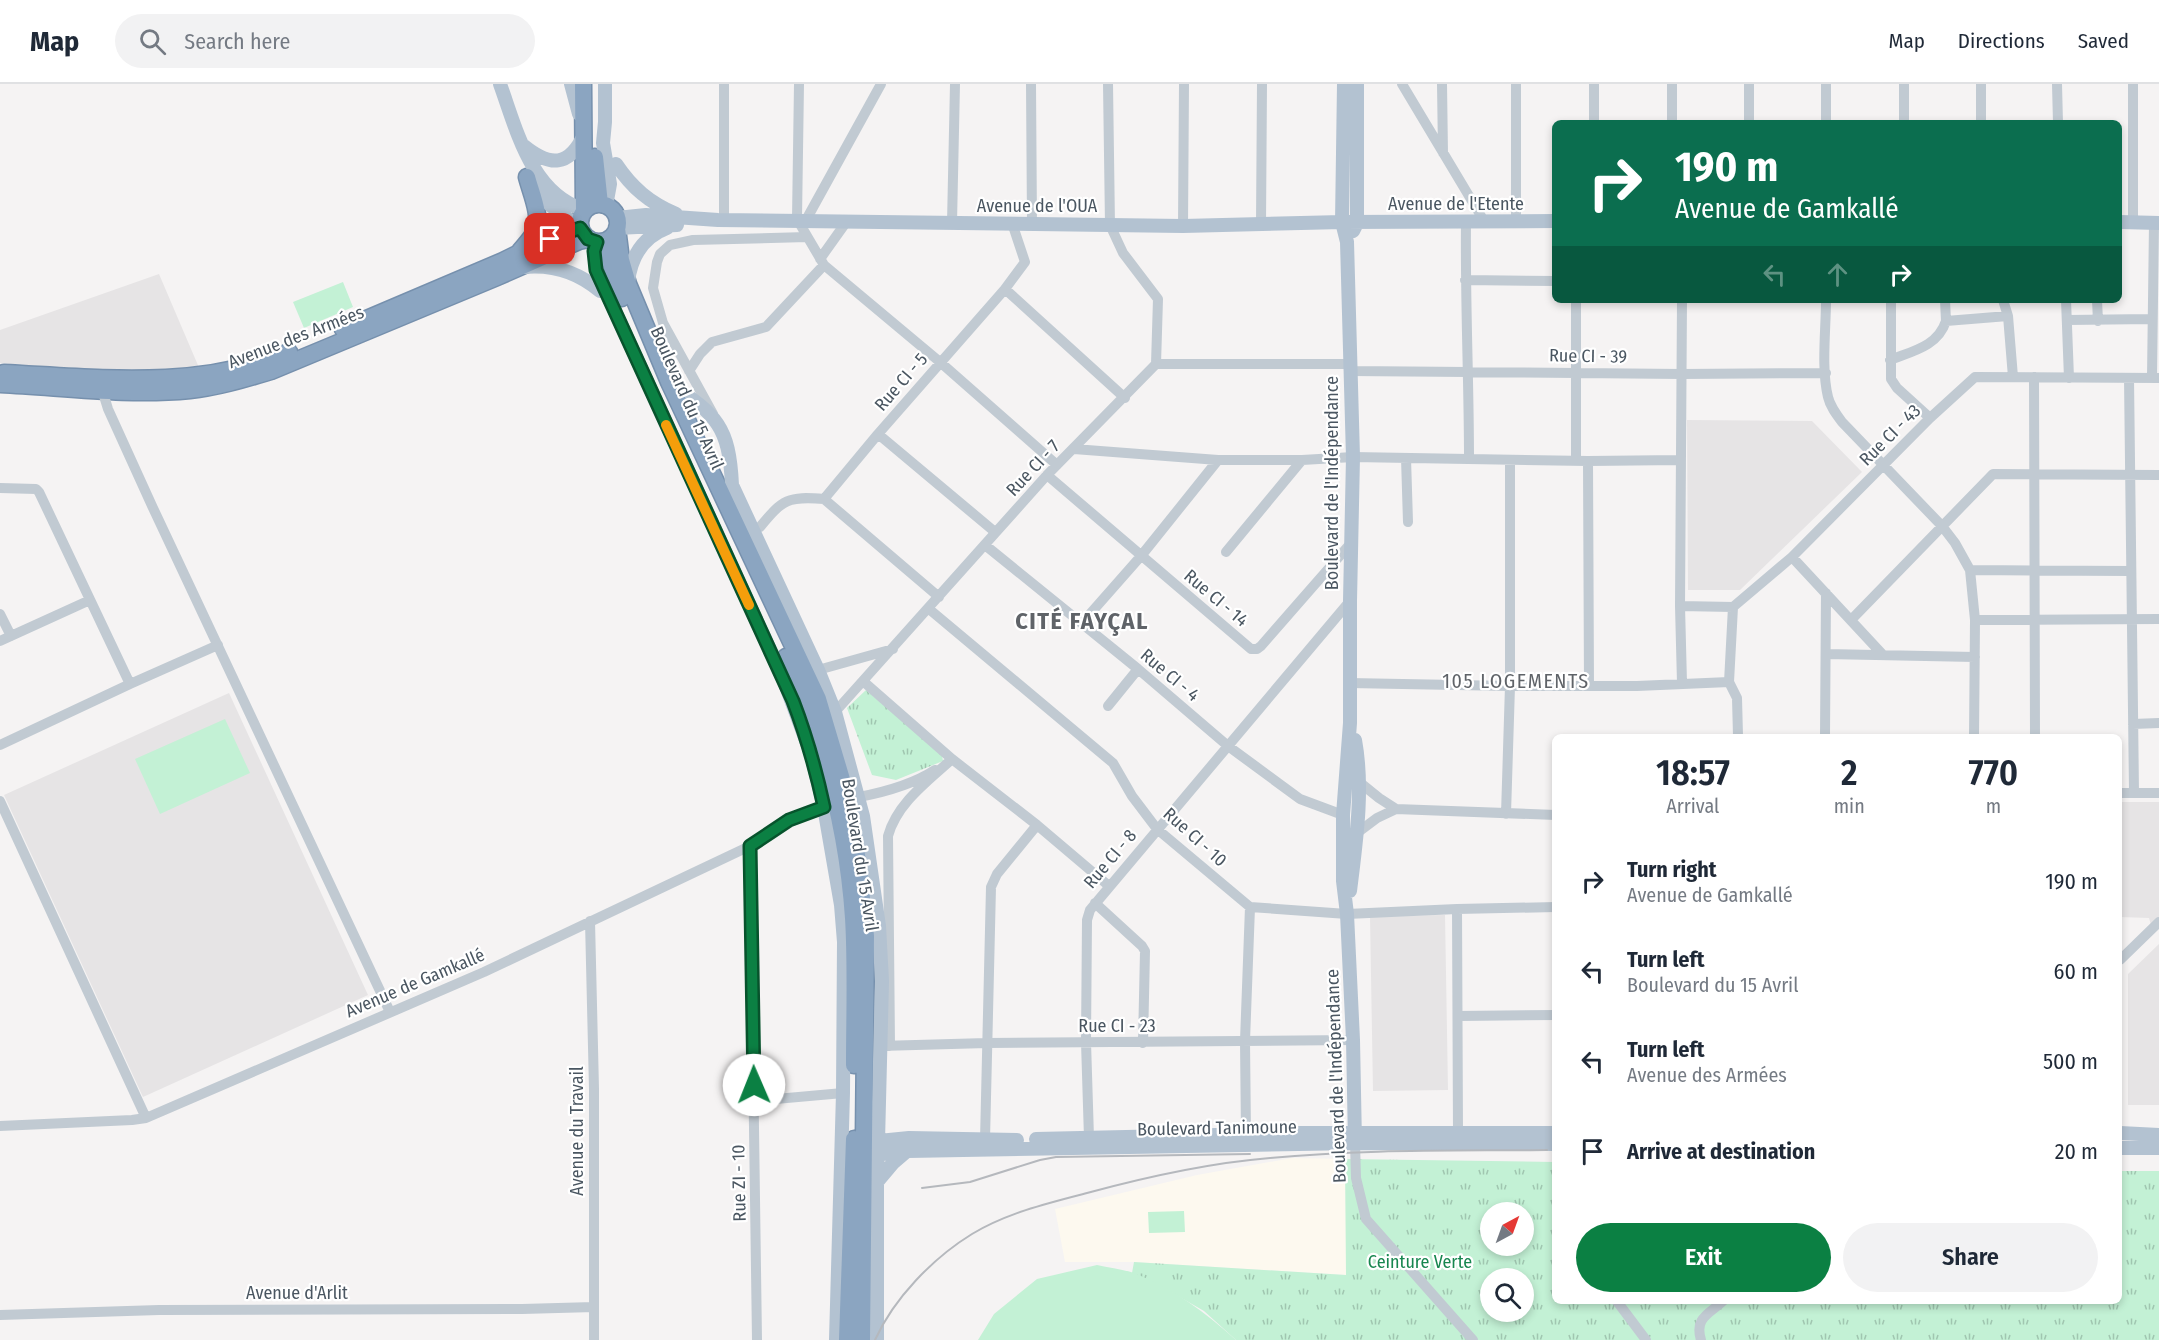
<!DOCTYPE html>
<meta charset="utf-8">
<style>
body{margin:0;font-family:"Fira Sans Condensed",sans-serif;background:#f2f2f3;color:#1f2937;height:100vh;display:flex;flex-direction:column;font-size:22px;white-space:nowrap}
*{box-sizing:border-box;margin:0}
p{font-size:20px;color:#747a83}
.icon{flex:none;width:33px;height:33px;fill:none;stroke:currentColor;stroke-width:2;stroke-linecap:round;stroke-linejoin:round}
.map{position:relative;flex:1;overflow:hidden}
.panel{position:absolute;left:1552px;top:650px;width:570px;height:570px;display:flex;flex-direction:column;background:#fff;border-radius:9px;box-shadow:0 3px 9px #0003}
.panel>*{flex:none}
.banner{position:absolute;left:1552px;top:36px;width:570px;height:183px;border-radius:9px;box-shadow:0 3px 9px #0003;background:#0b6e4f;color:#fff;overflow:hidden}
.needle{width:39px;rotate:41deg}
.controls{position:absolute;left:1480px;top:1118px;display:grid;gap:12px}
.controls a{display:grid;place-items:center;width:54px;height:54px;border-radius:50%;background:#fff;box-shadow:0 3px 9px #0003;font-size:30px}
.pin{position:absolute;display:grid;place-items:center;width:51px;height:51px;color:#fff;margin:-26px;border-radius:12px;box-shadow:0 3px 9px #0006}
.me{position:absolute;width:66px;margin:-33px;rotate:359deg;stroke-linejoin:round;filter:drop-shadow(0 0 4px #0008)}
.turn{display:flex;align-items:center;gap:21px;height:126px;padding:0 24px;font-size:27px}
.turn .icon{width:78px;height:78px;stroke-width:2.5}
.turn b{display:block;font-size:42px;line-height:51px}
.lanes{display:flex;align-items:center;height:57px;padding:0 24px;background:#0003;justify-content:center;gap:30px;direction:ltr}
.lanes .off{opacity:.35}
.eta{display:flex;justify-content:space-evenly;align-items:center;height:102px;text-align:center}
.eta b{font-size:36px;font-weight:600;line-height:42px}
.primary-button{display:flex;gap:12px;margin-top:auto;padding:12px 24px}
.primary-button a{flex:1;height:69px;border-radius:36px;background:#0b8043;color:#fff;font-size:24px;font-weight:600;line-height:69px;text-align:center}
.primary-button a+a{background:#f2f2f3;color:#1f2937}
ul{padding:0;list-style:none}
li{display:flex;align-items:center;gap:18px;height:90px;padding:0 24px}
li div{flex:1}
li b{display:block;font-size:22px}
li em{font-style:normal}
header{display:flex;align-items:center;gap:36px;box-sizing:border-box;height:84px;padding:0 30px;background:#fff;border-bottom:2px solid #e0e1e3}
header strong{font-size:28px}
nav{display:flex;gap:33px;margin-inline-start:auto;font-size:21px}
.search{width:420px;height:54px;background:#f2f2f3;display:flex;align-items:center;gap:15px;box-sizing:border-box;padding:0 21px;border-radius:33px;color:#747a83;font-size:22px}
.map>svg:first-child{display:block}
.commercial{fill:#fdf9ef}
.education{fill:#e6e4e5}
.grass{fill:url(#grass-tufts);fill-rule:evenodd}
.pitch{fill:#c3f1d5}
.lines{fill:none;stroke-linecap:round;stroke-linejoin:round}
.highway-casing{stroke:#7690ad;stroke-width:19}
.minor{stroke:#c1cad2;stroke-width:10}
.major{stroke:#b3c2d1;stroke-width:14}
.highway{stroke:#8ba5c1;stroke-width:16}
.rail{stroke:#b5b8bd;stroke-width:2}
.route-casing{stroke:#07532c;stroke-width:15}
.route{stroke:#0b8043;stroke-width:10}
.slow{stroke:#f59e0b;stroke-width:10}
.labels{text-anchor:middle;stroke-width:4.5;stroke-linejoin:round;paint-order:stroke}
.street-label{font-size:18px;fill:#4a5661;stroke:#fff}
.park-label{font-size:18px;fill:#17864f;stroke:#fff}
.neighbourhood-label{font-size:20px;letter-spacing:1.5px;fill:#5f6368;stroke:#fff}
.district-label{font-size:24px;font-weight:bold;letter-spacing:1.5px;fill:#5f6368;stroke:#fff}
</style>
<header>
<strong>Map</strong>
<div class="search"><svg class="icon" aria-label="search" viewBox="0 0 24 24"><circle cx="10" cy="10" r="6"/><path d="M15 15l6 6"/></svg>Search here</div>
<nav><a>Map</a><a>Directions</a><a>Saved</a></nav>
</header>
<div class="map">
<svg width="2159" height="1256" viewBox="0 0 2159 1256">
<defs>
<pattern id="grass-tufts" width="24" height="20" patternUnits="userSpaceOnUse" patternTransform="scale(1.5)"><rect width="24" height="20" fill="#c3f1d5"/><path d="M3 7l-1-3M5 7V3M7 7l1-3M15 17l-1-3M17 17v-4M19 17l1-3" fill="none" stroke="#a0c6b0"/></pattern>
</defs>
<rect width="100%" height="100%" fill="#f5f3f3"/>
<path class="commercial" d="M 1292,1074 L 1345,1075 L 1347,1191 L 1134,1178 L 1065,1178 L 1055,1125 L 1197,1091 Z"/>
<path class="education" d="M 159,190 L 200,286 L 120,288 L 0,279 L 0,246 Z
M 1687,336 L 1812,337 L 1862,388 L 1740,506 L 1688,506 Z
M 229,609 L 368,911 L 143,1013 L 4,711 Z
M 2120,718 L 2159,718 L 2159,833 L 2151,841 L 2149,834 L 2120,833 Z
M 1445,831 L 1448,1006 L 1373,1007 L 1370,832 Z
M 2159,860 L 2159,1021 L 2128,1021 L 2128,890 Z"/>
<path class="grass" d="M 866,606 L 942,671 L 943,677 L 896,696 L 872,691 L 847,624 Z
M 1345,1075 L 1555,1078 L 1556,1216 L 2120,1216 L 2120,1087 L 2159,1087 L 2159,1256 L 1236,1256 L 1204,1227 L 1164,1204 L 1132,1189 L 1134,1178 L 1346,1191 ZM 1491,1128 L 1524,1128 L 1524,1161 L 1491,1161 ZM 1491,1194 L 1524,1194 L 1524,1227 L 1491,1227 Z"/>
<path class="pitch" d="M 343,198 L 353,223 L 304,244 L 293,218 Z
M 225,635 L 250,689 L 160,730 L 135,675 Z
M 1184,1127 L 1185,1148 L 1149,1149 L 1148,1128 Z
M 1097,1181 C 1109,1184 1122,1185 1134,1189 C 1174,1205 1205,1228 1236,1256 L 978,1256 L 994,1230 L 1037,1195 Z"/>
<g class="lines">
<defs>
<path id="highway" d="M 583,0 L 584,126
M 595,73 L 600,120
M580 139a19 19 0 1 1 38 0a19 19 0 1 1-38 0Z
M 617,144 L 621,176 L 628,200 L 669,298 L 818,615 L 846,709 L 858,777 L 866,852 L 862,1256
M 604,158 L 622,214
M 520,167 C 525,161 532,154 535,147 C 542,132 531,109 527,93
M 343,245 L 503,177 L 543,157 L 580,144
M 4,289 C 100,294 198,306 289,268
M 0,300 C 63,303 127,312 190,306 C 218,303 244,295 271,287 L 497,193 L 579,157 L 589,155
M 786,573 C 823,655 847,744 853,834 C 856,883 854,932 854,981
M 847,1256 L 854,1055"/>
</defs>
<use href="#highway" class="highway-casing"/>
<path class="minor" d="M 724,0 L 724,136
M 1031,0 L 1032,140
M 1402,0 L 1484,137
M 1442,0 L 1443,69
M 1516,0 L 1516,137
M 1594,0 L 1594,39
M 1904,0 L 1904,39
M 1981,0 L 1981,39
M 2057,0 L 2058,39
M 1672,39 L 1672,0
M 1749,39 L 1749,0
M 1826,39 L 1826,0
M 806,136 L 881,0
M 1466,137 C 1465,216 1469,296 1469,375
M 2133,138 L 2133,0
M 952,139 L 955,0
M 1261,140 L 1262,0
M 1183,142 L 1184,0
M 820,175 L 847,137
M 824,181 L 940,278 L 1057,381
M 1465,196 L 1556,197
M 1005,205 L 1125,314
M 1682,216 L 1680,522 L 1682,599
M 1826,216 C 1826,246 1821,284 1828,313 C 1830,322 1836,330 1842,338 L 1942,442 L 1955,459 L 1970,486 L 1975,536 L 1974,652
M 1891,216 L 1891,295 L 1897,304 L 1930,334
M 1945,216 L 1946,237
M 2003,216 L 2008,232
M 2066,216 L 2069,294
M 2097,216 L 2098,237
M 2067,236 L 2152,235
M 1890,276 C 1913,267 1938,262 1946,237 L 2008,232 L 2013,293
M 1156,280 L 1350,280
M 689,287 L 700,270 L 712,258 L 766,243 L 824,181 L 797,135 L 799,0
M 1350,287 L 1682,290 L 1826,289
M 2034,293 L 2035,652
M 2129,294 L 2134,709
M 2152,294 L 2154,139
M 101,302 L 108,325 L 153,424 L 390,928
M 713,330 L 663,239 L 653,204 L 657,178 L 660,170 L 670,161 L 693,156 L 807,153
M 878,350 L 995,448
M 1074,365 L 1218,376 L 1302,376 L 1353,373 L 1588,377 L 1680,376
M 1406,374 L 1408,438
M 1576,377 L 1576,216
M 1588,377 L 1589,602
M 1047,391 L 1251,565 L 1257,565 L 1261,562 L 1351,459
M 0,404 L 36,405 L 39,408 L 130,600 L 218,561
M 824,415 L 939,513
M 760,443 C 783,415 788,412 824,415 L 878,350 L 1005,205 L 1025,178 L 1012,139
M 985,461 L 1138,585 L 1228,662 L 1300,715 L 1343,731
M 1226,468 L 1302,376
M 1792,473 L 1883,571
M 1970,486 L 2131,487
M 1680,522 L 1733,523 L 1792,473 L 1930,334 L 1975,293 L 2159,294
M 1733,523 L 1729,598 L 1737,614 L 1738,652
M 929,525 L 1113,679 L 1132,712 L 1157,745 L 1250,823 L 1245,957 L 1246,1051
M 0,530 L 11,552
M 1851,536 L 1993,390 L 2159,391
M 1975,536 L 2159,535
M 1082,539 L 1141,472 L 1218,376
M 0,557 L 90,516
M 1826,570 L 1975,573
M 818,586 L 893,565
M 864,598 L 952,675 L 1037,741 L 1109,802
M 1349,599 L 1510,602 L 1637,602 L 1729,598
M 1108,622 L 1138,585
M 835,628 L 1047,391 L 1156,280 L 1158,215 L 1123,169 L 1110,141 L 1108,0
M 2133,640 L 2159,639
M 1825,652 L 1826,509
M 0,661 L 130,600
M 1358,697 L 1379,714 L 1396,725 L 1556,731
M 2120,709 L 2159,709
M 859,713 C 885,708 912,701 935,686
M 0,717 L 146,1034
M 1506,730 L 1510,602 L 1510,376
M 1357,749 L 1377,734 L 1396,725
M 750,762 L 757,1256
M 1095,819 L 1142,862 L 1145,867 L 1143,959
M 1250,823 L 1347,830 L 1457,825 L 1556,823
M 1457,825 L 1458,1048
M 590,837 L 594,1005 L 594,1256
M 2120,876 L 2159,838
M 1459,932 L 1556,931
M 880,962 L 987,959 L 1353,956
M 890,962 L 888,752 C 897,719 928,697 952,675
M 754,1017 L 843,1009
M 0,1042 L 132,1036 L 146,1034 L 484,888 L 750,762 L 789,736 L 824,723
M 1089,1054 L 1086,958 L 1087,836 L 1090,826 L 1350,517
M 985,1056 L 991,803 L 997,790 L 1037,741
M 1355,1059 L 1356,1094 L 1366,1135 L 1473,1256
M 1616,1216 L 1646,1256
M 0,1231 L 159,1226 L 522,1225 L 594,1223
M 1701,1256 C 1694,1233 1710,1230 1724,1216"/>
<path class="major" d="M 500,0 C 517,47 531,109 584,126
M 571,0 L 579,30
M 605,0 L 605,38 L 603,59 L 610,100 L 606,122
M 1344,0 L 1342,138 L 1347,158 L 1353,373 L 1350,517 L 1350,639 L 1343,731 L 1343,797 L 1347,830 L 1353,956 L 1355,1059
M 524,62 C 550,83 569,83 584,51
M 616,80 C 632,104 650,119 676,130
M 531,100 L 550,121 L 580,144
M 617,134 L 646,131 L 718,136 L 1183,142 L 1342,138 L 1556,137
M 2120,138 L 2159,139
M 617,144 L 677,141
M 1353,147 L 1357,139 L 1357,0
M 597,158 L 594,167 L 596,186 L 783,594 L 811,670 L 824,723 L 841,821 L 844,858 L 843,1009 L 836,1256
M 523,183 C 552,180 578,188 600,207
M 628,198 C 631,173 643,153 667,144
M 669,298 C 716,332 729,340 732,401 L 818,586 L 835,628 L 863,732 L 879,842 L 882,897 L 877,1098 L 877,1256
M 1350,807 C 1356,758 1364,705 1355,656
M 2120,1049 L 2159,1051
M 1036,1055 L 1301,1049 L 1556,1049
M 879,1057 L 909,1054 L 1017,1056
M 2120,1064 L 2159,1064
M 879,1070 L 908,1067 L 1355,1059 L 1556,1060
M 877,1098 L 893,1079 L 907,1067"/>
<use href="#highway" class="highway"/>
<path class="rail" d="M 922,1104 L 970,1098 L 1040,1076 L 1056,1073 L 1250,1070
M 875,1256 C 894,1214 933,1174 972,1150 C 1007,1129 1048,1119 1087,1109 C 1146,1093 1209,1079 1270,1074 C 1362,1065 1454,1067 1547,1066"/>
</g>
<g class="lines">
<defs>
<path id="route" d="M 550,155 L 580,144 L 588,155 L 597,158 L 594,167 L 596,186 L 793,617 C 806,651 816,686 824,723 L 789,736 L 750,762 L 754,1001"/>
</defs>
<use href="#route" class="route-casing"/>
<use href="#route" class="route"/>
<path class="slow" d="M 666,341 L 749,521"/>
</g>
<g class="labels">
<g class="street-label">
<text x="1456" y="126">Avenue de l'Etente</text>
<text x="1037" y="128">Avenue de l'OUA</text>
<text transform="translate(296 253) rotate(-21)" y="6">Avenue des Armées</text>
<text transform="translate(1588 272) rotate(1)" y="6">Rue CI - 39</text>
<text transform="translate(901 298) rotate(-49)" y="6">Rue CI - 5</text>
<text transform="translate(687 314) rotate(66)" y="6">Boulevard du 15 Avril</text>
<text transform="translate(1890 351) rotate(-45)" y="6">Rue CI - 43</text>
<text transform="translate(1033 384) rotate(-47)" y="6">Rue CI - 7</text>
<text transform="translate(1332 399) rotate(-90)" y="6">Boulevard de l'Indépendance</text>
<text transform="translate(1216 514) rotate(40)" y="6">Rue CI - 14</text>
<text transform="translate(1170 591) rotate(40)" y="6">Rue CI - 4</text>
<text transform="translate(1195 753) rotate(42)" y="6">Rue CI - 10</text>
<text transform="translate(860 771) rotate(81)" y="6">Boulevard du 15 Avril</text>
<text transform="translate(1110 775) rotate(-50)" y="6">Rue CI - 8</text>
<text transform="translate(415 899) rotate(-23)" y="6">Avenue de Gamkallé</text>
<text x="1117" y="948">Rue CI - 23</text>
<text transform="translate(1336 992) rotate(-92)" y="6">Boulevard de l'Indépendance</text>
<text transform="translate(1217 1044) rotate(-1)" y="6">Boulevard Tanimoune</text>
<text transform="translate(577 1047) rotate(-90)" y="6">Avenue du Travail</text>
<text transform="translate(739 1099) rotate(-91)" y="6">Rue ZI - 10</text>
<text x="297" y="1215">Avenue d'Arlit</text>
</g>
<g class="park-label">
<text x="1420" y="1184">Ceinture Verte</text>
</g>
<g class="neighbourhood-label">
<text x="1516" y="604">105 LOGEMENTS</text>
</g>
<g class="district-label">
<text x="1082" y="545">CITÉ FAYÇAL</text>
</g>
</g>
</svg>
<div class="controls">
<a><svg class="needle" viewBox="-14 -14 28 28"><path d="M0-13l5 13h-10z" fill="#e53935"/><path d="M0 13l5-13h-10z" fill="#747a83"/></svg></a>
<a><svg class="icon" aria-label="search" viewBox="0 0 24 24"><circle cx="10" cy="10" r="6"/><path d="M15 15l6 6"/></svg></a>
</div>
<div class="pin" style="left:550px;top:155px;background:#d93025"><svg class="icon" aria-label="arrive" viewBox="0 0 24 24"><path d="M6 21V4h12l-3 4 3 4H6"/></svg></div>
<svg class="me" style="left:754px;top:1001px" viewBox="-20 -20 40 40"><circle r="19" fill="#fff"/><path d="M0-13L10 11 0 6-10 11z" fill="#0b8043"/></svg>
<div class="banner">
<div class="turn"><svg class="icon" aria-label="right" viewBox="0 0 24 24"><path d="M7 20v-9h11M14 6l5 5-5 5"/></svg><div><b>190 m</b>Avenue de Gamkallé</div></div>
<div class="lanes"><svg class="icon off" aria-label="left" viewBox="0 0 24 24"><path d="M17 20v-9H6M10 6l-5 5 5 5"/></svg><svg class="icon off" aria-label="ahead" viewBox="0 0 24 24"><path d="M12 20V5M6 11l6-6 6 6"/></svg><svg class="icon" aria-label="right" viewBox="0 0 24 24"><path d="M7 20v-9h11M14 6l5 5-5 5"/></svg></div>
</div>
<section class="panel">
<div class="eta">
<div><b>18:57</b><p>Arrival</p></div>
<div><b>2</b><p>min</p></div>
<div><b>770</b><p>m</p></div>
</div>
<ul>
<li><svg class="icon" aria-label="right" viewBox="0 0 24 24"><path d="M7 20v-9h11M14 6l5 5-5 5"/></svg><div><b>Turn right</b><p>Avenue de Gamkallé</p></div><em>190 m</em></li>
<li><svg class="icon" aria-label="left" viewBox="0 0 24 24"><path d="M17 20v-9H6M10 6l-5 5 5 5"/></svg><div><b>Turn left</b><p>Boulevard du 15 Avril</p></div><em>60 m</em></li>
<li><svg class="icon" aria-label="left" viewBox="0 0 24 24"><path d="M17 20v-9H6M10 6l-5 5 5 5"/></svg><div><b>Turn left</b><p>Avenue des Armées</p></div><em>500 m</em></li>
<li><svg class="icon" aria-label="arrive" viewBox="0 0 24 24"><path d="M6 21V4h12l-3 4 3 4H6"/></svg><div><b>Arrive at destination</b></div><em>20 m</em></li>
</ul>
<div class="primary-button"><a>Exit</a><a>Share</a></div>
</section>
</div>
